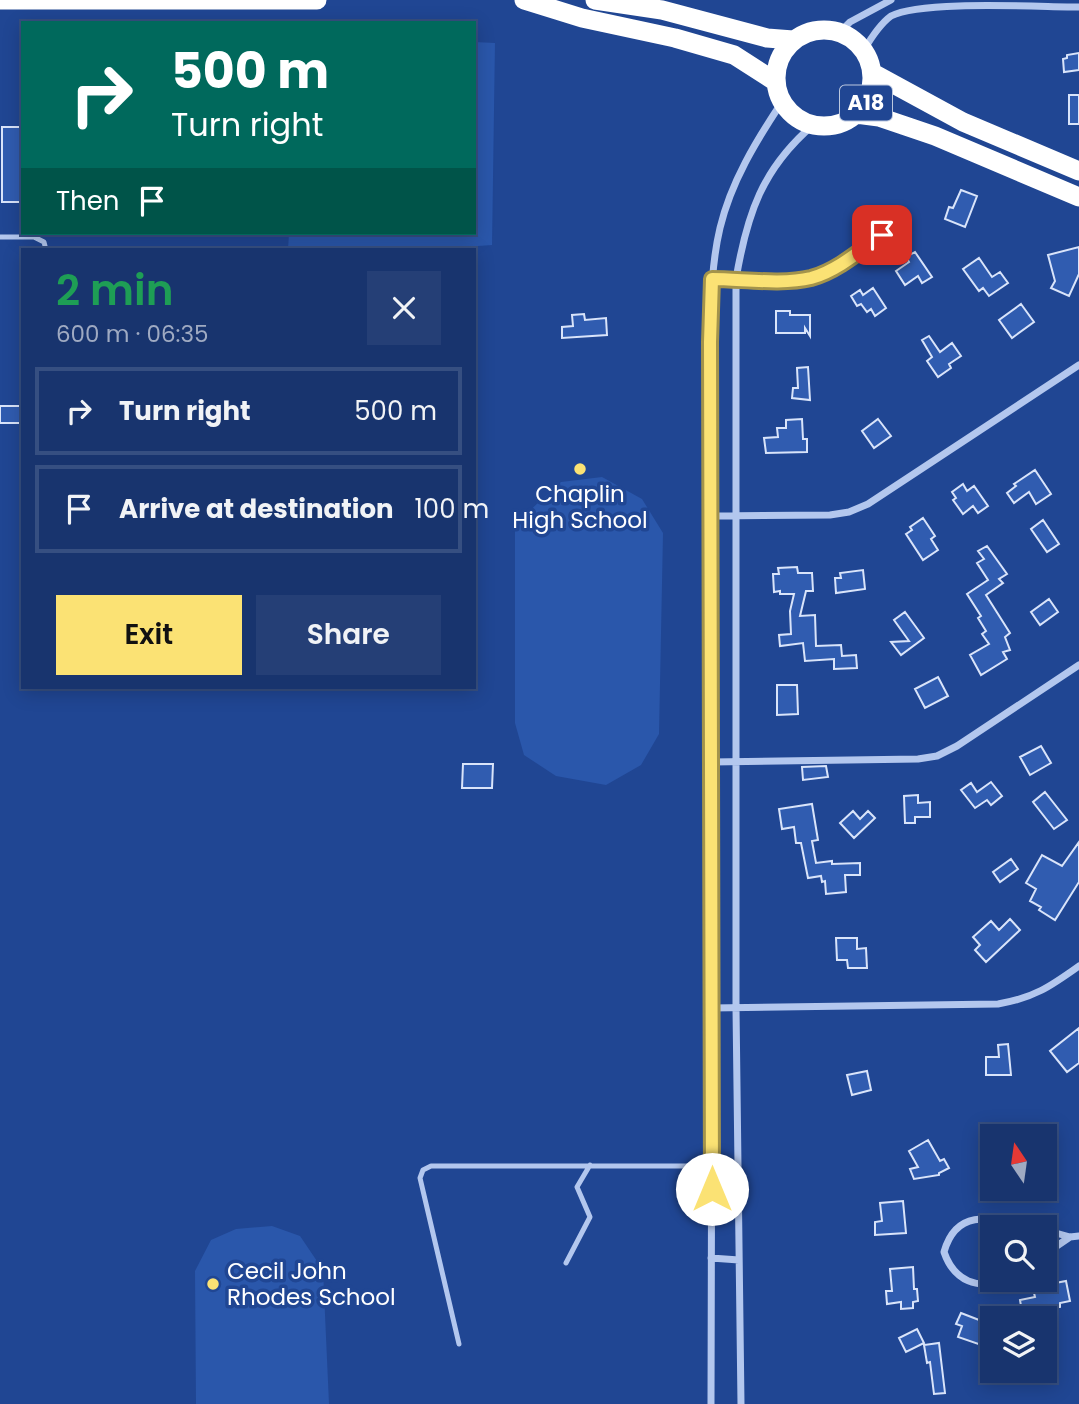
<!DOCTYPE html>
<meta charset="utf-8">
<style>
body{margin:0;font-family:Poppins,sans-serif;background:#253f76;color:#f1f3f6;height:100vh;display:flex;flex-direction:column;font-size:26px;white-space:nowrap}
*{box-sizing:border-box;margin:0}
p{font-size:23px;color:#9faac2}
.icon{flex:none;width:38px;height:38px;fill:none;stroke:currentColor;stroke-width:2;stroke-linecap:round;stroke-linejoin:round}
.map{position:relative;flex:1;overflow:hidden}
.side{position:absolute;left:21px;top:248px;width:455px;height:441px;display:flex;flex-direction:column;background:#18346e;border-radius:0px;box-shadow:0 4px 18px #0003,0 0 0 2px #364f81}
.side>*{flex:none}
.banner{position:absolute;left:21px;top:21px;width:455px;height:214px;border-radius:0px;box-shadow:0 4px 18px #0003,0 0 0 2px #364f81;background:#00695c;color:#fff;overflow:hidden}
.needle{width:46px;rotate:347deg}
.buttons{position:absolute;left:980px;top:1124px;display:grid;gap:14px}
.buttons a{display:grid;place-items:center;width:77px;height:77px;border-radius:0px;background:#18346e;box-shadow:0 4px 18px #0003,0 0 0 2px #364f81;font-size:35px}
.pin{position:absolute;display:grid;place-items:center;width:60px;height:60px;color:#fff;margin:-30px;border-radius:14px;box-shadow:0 4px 10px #0006}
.me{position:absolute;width:77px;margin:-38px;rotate:0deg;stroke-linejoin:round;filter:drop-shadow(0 0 5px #0008)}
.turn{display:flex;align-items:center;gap:24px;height:147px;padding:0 35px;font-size:32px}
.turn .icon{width:91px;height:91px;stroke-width:2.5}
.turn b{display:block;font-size:49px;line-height:60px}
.then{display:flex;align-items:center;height:66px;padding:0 35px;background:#0003;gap:14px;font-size:26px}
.round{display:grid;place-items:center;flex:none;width:74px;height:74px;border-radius:0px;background:#253f76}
.overview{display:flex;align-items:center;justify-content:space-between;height:119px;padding:0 35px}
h1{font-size:42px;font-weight:600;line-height:52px;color:#1e9e55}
.action{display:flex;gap:14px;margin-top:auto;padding:14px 35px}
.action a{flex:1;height:80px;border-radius:0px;background:#fbe274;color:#111;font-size:28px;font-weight:600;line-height:80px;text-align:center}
.action a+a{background:#253f76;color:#f1f3f6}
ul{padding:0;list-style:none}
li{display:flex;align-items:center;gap:21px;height:88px;margin:0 14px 10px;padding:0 21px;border:4px solid #364f81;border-radius:0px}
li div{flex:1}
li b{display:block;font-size:26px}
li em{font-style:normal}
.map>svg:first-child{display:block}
.green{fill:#2a57ab}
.building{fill:#305cb0;stroke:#d9e4fa;stroke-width:2}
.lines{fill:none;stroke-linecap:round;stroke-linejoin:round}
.lane{stroke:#b3c7ee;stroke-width:5}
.street{stroke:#b3c7ee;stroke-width:7}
.highway{stroke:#fff;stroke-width:19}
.route-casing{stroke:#a3934b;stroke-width:18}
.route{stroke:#fbe274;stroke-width:12}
.poi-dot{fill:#fbe274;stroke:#204693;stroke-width:2.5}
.labels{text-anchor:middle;stroke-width:7;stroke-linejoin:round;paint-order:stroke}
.shield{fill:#204693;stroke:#bcc8df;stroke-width:2}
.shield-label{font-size:21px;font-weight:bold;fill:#fff}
.poi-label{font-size:23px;fill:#fff;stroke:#204693}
</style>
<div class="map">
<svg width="1079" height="1404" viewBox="0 0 1079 1404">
<rect width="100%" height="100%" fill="#204693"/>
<path class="green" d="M 474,42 L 495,43 L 492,245 L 423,250 L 288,250 L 289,233 L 474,233 Z
M 602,477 L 642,499 L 663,533 L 659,734 L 641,765 L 606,785 L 556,776 L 524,755 L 515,723 L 515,524 L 561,482 Z
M 272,1226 L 300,1236 L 323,1270 L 329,1404 L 196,1404 L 195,1271 L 211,1240 L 236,1229 Z"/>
<path class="building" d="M 1079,53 L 1079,70 L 1064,72 L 1063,59 L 1067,58 L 1067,55 Z
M 1069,95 L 1079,95 L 1079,124 L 1069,124 Z
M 2,127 L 21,127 L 21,202 L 2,202 Z
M 961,190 L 977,196 L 965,227 L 945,219 L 949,207 L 953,208 Z
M 1079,247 L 1079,274 L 1069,296 L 1051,288 L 1055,281 L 1048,255 Z
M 915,252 L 932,277 L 922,283 L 918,276 L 905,285 L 896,271 L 909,262 L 906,257 Z
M 979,258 L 992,277 L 1000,272 L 1008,283 L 989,296 L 983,288 L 979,291 L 963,269 Z
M 873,288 L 886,308 L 875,316 L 871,309 L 867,312 L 861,304 L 857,306 L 851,296 L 860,290 L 863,295 Z
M 1021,304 L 1034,322 L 1012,338 L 999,320 Z
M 776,311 L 790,311 L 790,315 L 810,315 L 810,336 L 805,328 L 805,333 L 776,333 Z
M 584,314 L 585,320 L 606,318 L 607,335 L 562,338 L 562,327 L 573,326 L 572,315 Z
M 929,336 L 940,352 L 952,343 L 961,356 L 949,364 L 951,368 L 938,377 L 927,361 L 932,357 L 922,340 Z
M 808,367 L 810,400 L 792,398 L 793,388 L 798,388 L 797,368 Z
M 0,406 L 23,406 L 23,423 L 0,423 Z
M 802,419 L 803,439 L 807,439 L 807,452 L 766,453 L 764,438 L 778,437 L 777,428 L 786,428 L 786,420 Z
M 878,419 L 891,436 L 874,448 L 862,431 Z
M 1035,470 L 1051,494 L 1036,504 L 1029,492 L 1014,503 L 1007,493 L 1016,486 L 1014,484 Z
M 963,484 L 967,491 L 974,486 L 988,506 L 978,513 L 973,506 L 963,514 L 953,500 L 956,498 L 952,492 Z
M 923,518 L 935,536 L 931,539 L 938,550 L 923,560 L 906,534 L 912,530 L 910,527 Z
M 1043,520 L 1059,544 L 1047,552 L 1031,529 Z
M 987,546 L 1007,574 L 999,579 L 1003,583 L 986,595 L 1010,633 L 1005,637 L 1010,650 L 1003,652 L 1007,659 L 981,675 L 970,655 L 989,644 L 982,634 L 986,631 L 978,618 L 981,616 L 967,594 L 988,580 L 977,563 L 984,559 L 978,551 Z
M 797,567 L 798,573 L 812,573 L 813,591 L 806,591 L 800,616 L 815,615 L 816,646 L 841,645 L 842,656 L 856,655 L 857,668 L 834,669 L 834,659 L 805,661 L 803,643 L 780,646 L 779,635 L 791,634 L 790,611 L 794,594 L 780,594 L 780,591 L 774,592 L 773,574 L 779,574 L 778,568 Z
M 863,570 L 865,589 L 836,593 L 835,578 L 841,578 L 840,573 Z
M 1049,599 L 1058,612 L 1040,625 L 1031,612 Z
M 905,612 L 924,638 L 901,655 L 891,642 L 909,641 L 894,620 Z
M 938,677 L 948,696 L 925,708 L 915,689 Z
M 777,685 L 797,685 L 798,714 L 777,715 Z
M 1041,746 L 1051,763 L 1030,775 L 1020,757 Z
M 463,764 L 493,764 L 492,788 L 462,788 Z
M 826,766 L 828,777 L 803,780 L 802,767 Z
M 991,782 L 1002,796 L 991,805 L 987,800 L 975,808 L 961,790 L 971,783 L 977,792 Z
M 1045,792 L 1067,820 L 1054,829 L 1033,802 Z
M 918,795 L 918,803 L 930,802 L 930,817 L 915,817 L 915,823 L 905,823 L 904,796 Z
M 812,804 L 818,840 L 812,841 L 816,863 L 832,861 L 832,864 L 860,863 L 860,875 L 845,875 L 846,892 L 826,894 L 825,881 L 822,882 L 821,876 L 808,878 L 801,843 L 796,843 L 794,827 L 782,829 L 779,809 Z
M 853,811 L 860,819 L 868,811 L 875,818 L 854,838 L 840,823 Z
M 1079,842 L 1079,882 L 1055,920 L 1039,910 L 1041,907 L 1030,901 L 1036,889 L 1026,883 L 1042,855 L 1062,866 Z
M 1011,859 L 1018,869 L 1000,882 L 993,872 Z
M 1010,919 L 1020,930 L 986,962 L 975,950 L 980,945 L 973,937 L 991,921 L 999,930 Z
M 836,938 L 857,938 L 857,949 L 866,948 L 867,968 L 848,968 L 847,960 L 837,960 Z
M 1079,1028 L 1079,1063 L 1067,1072 L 1050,1051 Z
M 1008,1044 L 1011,1075 L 986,1075 L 986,1057 L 999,1057 L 998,1045 Z
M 867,1071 L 871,1090 L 852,1095 L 847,1075 Z
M 928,1140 L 940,1161 L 944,1159 L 949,1168 L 939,1173 L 939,1175 L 914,1179 L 910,1169 L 918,1167 L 909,1151 Z
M 903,1201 L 906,1233 L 875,1235 L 875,1222 L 882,1221 L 880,1203 Z
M 913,1267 L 914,1289 L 917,1289 L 918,1301 L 913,1302 L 913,1308 L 901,1309 L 901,1302 L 887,1304 L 886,1291 L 892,1291 L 890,1269 Z
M 1066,1281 L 1070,1301 L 1060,1303 L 1060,1307 L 1047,1309 L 1048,1313 L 1023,1318 L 1020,1300 L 1035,1297 L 1034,1293 L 1051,1290 L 1050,1284 Z
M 961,1313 L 992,1325 L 992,1342 L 990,1348 L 958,1337 L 962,1326 L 956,1324 Z
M 917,1329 L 924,1343 L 906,1352 L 899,1338 Z
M 939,1343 L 945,1393 L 934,1394 L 930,1362 L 927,1363 L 924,1345 Z"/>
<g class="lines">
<path class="lane" d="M 0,237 L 34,237 L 44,242 L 46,250
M 566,1263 L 590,1217 L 577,1187 L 590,1165
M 459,1344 L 420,1178 L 423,1170 L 431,1166 L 712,1166"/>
<path class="street" d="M 840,32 L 850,22 L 891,0
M 864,50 C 871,38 880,24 891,16 C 921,0 1039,7 1079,7
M 712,279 C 743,279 779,285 809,278 C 838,271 872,242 896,224
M 711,516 L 830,515 L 849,512 L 868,504 L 1079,365
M 712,762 L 918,759 L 937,756 L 957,746 L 1079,665
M 712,1008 L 998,1004 C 1034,998 1051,986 1079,966
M 1045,1230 L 1070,1237 L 1079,1236
M 1045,1254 L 1070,1237
M 711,1258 L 739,1260
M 1006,1279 C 978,1291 954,1281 944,1252 C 957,1206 994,1219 1030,1227
M 711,1404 L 712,1008 L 710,343 C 711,305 711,266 720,228 C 731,182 756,141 782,102
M 741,1404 L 736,1008 L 736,279 C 747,214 762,169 813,125"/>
<path class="highway" d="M 0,0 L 317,0
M 524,0 L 582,18 L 675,38 L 734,55 L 776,82
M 595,0 L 662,10 L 767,38 L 793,40
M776 78a48 48 0 1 1 96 0a48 48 0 1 1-96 0Z
M 873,73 L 963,122 L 1079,171
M 856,114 L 879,117 L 935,136 L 1079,197"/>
</g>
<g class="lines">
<defs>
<path id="route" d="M 712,1189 L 710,342 L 712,279 C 742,279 782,285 811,278 C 837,271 861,250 882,235"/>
</defs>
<use href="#route" class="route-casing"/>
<use href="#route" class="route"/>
</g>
<g class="poi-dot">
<circle cx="580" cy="469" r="7"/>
<circle cx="213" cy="1284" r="7"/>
</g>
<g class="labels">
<rect class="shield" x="840" y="85.5" width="52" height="35" rx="5"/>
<g class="shield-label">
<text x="866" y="110">A18</text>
</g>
<g class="poi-label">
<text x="580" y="502">Chaplin<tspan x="580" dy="26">High School</tspan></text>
<text x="227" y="1279" text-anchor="start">Cecil John<tspan x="227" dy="26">Rhodes School</tspan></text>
</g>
</g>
</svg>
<div class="buttons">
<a><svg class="needle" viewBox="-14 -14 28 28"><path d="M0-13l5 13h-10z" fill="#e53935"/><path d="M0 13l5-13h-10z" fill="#9faac2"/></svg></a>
<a><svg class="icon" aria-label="search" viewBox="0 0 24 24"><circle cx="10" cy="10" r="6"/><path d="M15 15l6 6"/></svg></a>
<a><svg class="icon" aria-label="layers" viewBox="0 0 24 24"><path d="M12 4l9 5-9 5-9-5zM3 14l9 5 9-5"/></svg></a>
</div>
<div class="pin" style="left:882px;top:235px;background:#d93025"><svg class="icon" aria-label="arrive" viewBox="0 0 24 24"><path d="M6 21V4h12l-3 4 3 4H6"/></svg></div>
<svg class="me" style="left:712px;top:1189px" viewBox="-20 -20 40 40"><circle r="19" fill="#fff"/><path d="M0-13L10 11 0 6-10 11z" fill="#fbe274"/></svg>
<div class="banner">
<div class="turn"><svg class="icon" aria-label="right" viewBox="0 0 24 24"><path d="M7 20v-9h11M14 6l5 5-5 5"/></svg><div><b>500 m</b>Turn right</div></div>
<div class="then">Then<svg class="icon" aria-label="arrive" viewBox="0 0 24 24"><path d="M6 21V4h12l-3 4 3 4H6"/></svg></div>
</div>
<section class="side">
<div class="overview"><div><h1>2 min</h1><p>600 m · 06:35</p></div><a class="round"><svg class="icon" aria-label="close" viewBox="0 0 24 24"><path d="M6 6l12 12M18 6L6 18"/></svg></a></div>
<ul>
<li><svg class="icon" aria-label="right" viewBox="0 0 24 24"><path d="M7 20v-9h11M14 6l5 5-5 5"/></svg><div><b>Turn right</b></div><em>500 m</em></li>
<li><svg class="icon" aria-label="arrive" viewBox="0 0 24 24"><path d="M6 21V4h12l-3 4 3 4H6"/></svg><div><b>Arrive at destination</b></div><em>100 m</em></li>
</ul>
<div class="action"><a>Exit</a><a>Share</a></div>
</section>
</div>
